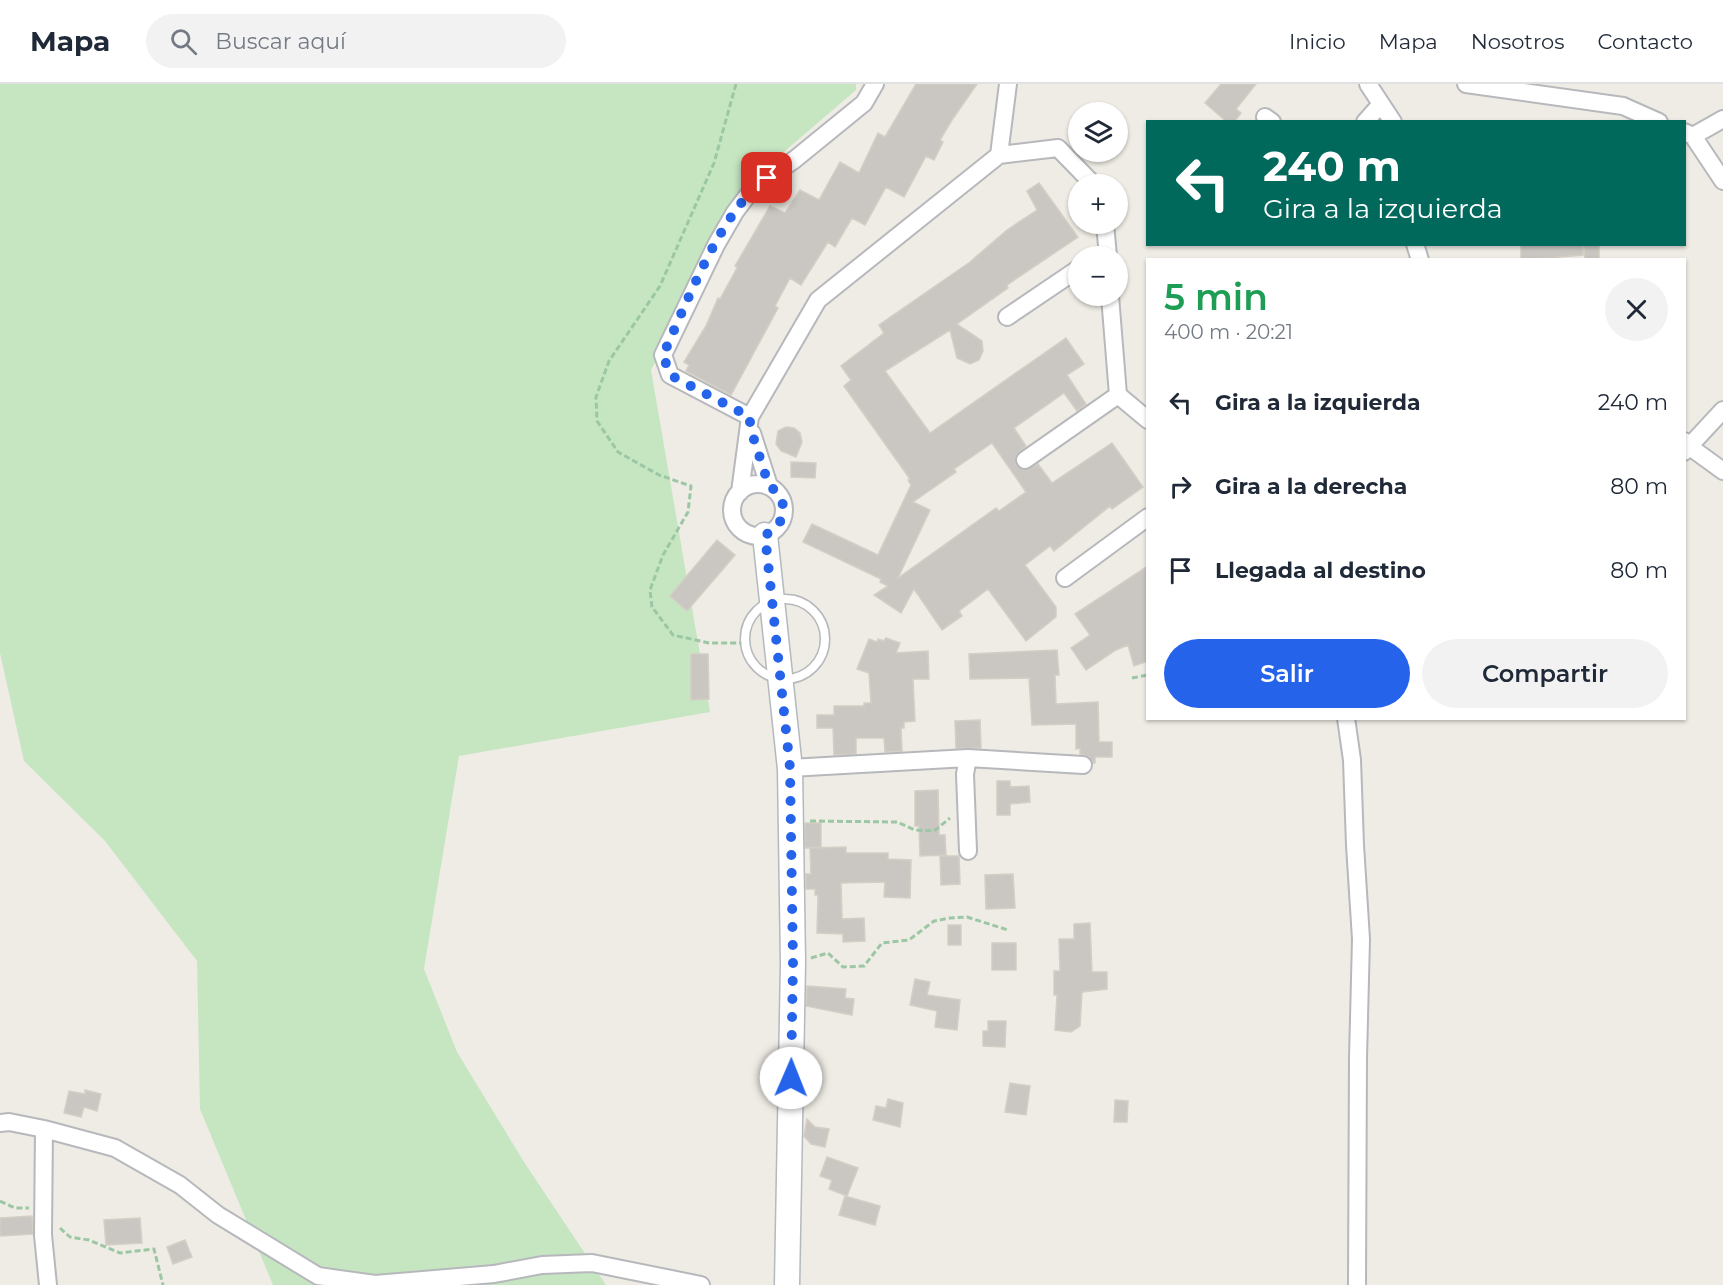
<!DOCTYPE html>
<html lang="es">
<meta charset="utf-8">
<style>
body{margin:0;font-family:Montserrat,sans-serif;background:#f2f2f3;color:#1f2937;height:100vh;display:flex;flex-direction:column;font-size:22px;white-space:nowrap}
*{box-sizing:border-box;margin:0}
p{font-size:20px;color:#747a83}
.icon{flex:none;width:33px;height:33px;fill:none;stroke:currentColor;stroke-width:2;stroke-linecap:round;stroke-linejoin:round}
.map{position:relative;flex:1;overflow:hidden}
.panel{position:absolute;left:1146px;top:174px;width:540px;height:462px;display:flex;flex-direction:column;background:#fff;border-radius:0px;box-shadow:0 2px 4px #0004}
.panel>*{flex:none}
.top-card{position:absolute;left:1146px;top:36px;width:540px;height:126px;border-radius:0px;box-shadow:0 2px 4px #0004;background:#00695c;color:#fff;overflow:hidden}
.fabs{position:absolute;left:1068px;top:18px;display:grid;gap:12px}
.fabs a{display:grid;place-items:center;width:60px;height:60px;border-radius:50%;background:#fff;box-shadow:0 2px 4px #0004;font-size:30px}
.pin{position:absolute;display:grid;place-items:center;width:51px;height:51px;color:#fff;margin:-26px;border-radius:12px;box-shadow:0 3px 9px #0006}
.me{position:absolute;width:66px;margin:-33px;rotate:1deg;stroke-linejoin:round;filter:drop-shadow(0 0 4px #0008)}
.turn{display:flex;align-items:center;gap:21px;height:126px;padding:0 18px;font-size:27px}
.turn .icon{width:78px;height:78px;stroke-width:2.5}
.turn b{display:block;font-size:42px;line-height:51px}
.round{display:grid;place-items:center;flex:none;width:63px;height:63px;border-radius:32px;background:#f2f2f3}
.headline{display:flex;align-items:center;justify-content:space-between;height:102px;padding:0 18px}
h1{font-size:36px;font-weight:600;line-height:45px;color:#1e9e55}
.cta{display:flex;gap:12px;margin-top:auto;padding:12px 18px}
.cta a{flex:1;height:69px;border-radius:36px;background:#2563eb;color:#fff;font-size:24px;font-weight:600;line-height:69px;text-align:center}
.cta a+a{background:#f2f2f3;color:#1f2937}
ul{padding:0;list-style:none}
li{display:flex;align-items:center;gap:18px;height:84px;padding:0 18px}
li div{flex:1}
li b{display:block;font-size:22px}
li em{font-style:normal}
header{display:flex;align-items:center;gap:36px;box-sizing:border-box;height:84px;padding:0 30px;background:#fff;border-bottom:2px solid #e0e1e3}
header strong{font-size:28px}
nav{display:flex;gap:33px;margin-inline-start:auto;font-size:21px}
.search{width:420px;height:54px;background:#f2f2f3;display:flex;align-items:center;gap:15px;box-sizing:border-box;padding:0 21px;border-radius:33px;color:#747a83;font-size:22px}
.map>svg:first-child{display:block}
.green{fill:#c6e6c2}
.building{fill:#cac7c3;stroke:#d4cec4;stroke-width:1.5;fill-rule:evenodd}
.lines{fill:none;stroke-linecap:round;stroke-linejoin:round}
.lane-casing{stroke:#b6b8bc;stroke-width:11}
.street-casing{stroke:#b6b8bc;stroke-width:20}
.secondary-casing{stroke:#b4b9bd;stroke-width:27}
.path{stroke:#9cc7a4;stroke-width:3;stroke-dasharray:6 3;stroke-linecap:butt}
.lane{stroke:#fff;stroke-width:8}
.street{stroke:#fff;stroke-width:16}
.secondary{stroke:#fff;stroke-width:24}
.route{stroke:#2563eb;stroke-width:10;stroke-dasharray:0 18}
</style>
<header>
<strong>Mapa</strong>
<div class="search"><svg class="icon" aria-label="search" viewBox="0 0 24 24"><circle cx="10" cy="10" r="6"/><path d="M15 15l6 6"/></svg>Buscar aquí</div>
<nav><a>Inicio</a><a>Mapa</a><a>Nosotros</a><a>Contacto</a></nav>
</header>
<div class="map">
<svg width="1723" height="1201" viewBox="0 0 1723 1201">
<rect width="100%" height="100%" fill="#efece5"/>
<path class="green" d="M 0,0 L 856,0 L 856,6 L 749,98 L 651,286 L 710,628 L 459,672 L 424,885 L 457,968 L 524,1078 L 606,1201 L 273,1201 L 200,1025 L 197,877 L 105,757 L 24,677 L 0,569 Z"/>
<path class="building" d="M 916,0 L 977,0 L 952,36 L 940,56 L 943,58 L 934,76 L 926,72 L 904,113 L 886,103 L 865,141 L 852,134 L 835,163 L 828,158 L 801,201 L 790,194 L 775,222 L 778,224 L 731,311 L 686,287 L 689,281 L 684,278 L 706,242 L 718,214 L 720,215 L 737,184 L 735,182 L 770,122 L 785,129 L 800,106 L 819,116 L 840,78 L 859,89 L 878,49 L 885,53 Z
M 1221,0 L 1256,0 L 1236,25 L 1241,29 L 1234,38 L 1227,38 L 1205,19 Z
M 1039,99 L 1078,153 L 1007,201 L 1008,204 L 957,240 L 982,257 L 983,267 L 979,276 L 970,280 L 957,274 L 950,246 L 885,287 L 930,349 L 1066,254 L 1084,280 L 1067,291 L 1086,320 L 1077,327 L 1064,309 L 1014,344 L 1026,362 L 1016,371 L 1016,381 L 1026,386 L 1038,380 L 1052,399 L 1112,359 L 1143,403 L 1112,425 L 1110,422 L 1054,467 L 1050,462 L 1025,481 L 1056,523 L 1056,533 L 1026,557 L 988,505 L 959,527 L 962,532 L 942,546 L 914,505 L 901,529 L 874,511 L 888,502 L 880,498 L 881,495 L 803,458 L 812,440 L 878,471 L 911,401 L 908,396 L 910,395 L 844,302 L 851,296 L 841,282 L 884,249 L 879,241 L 970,178 L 1007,146 L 1037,126 L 1027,107 ZM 992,359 L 1026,408 L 999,427 L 996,424 L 898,494 L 930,426 L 913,418 L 956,388 L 954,385 Z
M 1521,160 L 1583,160 L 1583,171 L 1521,176 Z
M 1584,160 L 1599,160 L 1599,176 L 1585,176 Z
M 786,343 L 794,344 L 800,349 L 802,358 L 796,373 L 781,367 L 776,360 L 778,347 Z
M 791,378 L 816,379 L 815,394 L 791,393 Z
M 717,456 L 735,471 L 687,527 L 670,512 Z
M 1148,482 L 1148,577 L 1134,582 L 1128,561 L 1116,566 L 1086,586 L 1071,564 L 1090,551 L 1075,530 Z
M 886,554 L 900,559 L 896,569 L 928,567 L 929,595 L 913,595 L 915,637 L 904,638 L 904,644 L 901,644 L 902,667 L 885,668 L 884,654 L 856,654 L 856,670 L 834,671 L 833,644 L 817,644 L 817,631 L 834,631 L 834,622 L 864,622 L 864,619 L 871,619 L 869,589 L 857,585 L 869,555 L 877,558 L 878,555 L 884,557 Z
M 1057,566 L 1059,591 L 1055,591 L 1056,620 L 1098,618 L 1099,658 L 1112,658 L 1112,673 L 1095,673 L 1095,679 L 1093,679 L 1089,673 L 1080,670 L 1080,664 L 1076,665 L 1076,640 L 1032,641 L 1029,594 L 970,595 L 969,570 Z
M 691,570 L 708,570 L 709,615 L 691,616 Z
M 980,636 L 981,664 L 956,664 L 955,637 Z
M 997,697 L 1010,697 L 1010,703 L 1029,702 L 1030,718 L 1010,720 L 1010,731 L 997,731 Z
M 938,706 L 939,751 L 945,751 L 946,771 L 920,772 L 919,742 L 915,742 L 915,707 Z
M 805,739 L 821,739 L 821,763 L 805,764 Z
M 846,763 L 846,769 L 888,769 L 888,775 L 911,776 L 910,814 L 884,813 L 885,798 L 841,799 L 842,835 L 864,834 L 865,857 L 843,858 L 843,850 L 817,849 L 818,811 L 815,811 L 815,805 L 806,805 L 806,790 L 811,790 L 810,764 Z
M 940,772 L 959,772 L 960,800 L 941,801 Z
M 1013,790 L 1015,824 L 986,825 L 985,791 Z
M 1090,839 L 1092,888 L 1107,888 L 1107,905 L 1082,908 L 1080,942 L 1071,948 L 1055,946 L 1057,911 L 1054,911 L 1054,887 L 1060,887 L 1059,855 L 1074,855 L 1074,840 Z
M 948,841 L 961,841 L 961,861 L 948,861 Z
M 992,859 L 1016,859 L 1016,886 L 992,886 Z
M 915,895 L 930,898 L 927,911 L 960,916 L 957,946 L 935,943 L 937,927 L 910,921 Z
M 807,902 L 846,905 L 845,914 L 854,915 L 852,931 L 806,922 Z
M 988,937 L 1006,937 L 1005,963 L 983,962 L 983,947 L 988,947 Z
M 1010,999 L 1030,1002 L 1026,1031 L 1005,1028 Z
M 85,1006 L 101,1010 L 97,1027 L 84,1023 L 81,1033 L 64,1029 L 69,1007 L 85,1010 Z
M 888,1015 L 903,1019 L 900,1043 L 873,1036 L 876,1022 L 886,1024 Z
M 1115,1016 L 1128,1017 L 1127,1038 L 1114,1038 Z
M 807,1035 L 815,1043 L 829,1045 L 825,1063 L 811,1060 L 804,1052 Z
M 827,1073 L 858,1084 L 847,1112 L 829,1105 L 832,1096 L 820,1092 Z
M 845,1112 L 880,1122 L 875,1141 L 839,1131 Z
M 32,1132 L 33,1150 L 0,1152 L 0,1134 Z
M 140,1134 L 142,1159 L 106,1161 L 104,1136 Z
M 185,1156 L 192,1173 L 173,1180 L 167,1163 Z"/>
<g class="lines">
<defs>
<path id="lane" d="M745 555a40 40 0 1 1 80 0a40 40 0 1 1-80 0Z"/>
<path id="street" d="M 1368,0 L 1393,38
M 1466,0 L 1623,22 L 1659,38
M 1265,33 L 1272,38
M 1365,38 L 1381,20
M 1684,48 L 1693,52 L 1723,97
M 1693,52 L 1723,35
M 999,71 L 1008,0
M 1105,140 L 1108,172
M 1415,160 L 1420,176
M 1110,212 L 1118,311 L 1148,336
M 1007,233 L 1078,185
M 750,333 L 670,291 L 663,271 L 716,161 L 735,128 L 754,103 L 794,76 L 864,19 L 875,0
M 752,349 L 769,402
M 1684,357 L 1690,363 L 1723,387
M 1684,368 L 1723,326
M 1025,376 L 1118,311
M732 426a26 26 0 1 1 52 0a26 26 0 1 1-52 0Z
M 740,408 L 750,333 L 818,216 L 999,71 L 1058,64 L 1093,100
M 1065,494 L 1148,433
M 1346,634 L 1352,676 L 1355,761 L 1361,855 L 1358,974 L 1357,1201
M 968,674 L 965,690 L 968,767
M 790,684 L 968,674 L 1083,681
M 0,1039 L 9,1038 L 44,1045 L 115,1064 L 180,1101 L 218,1131 L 318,1192 L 375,1200 L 494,1190 L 542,1181 L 592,1179 L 701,1201
M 44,1045 L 43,1151 L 48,1201"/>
<path id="secondary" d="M 765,451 L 790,685 L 793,879 L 787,1201"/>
</defs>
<use href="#lane" class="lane-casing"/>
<use href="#street" class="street-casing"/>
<use href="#secondary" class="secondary-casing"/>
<path class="path" d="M 736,0 L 714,79 L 660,202 L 609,277 L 596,313 L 597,337 L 618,368 L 659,391 L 691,402 L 688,428 L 663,471 L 650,506 L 652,523 L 673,551 L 709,559 L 745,559
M 1132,594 L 1148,591
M 810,737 L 897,738 L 915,746 L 934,747 L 950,734
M 811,874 L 828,869 L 843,883 L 864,882 L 882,859 L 909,856 L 934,837 L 950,834 L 967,833 L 1008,846
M 0,1117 L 15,1124 L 29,1124
M 60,1144 L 70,1153 L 89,1156 L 120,1169 L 154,1165 L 163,1201"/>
<use href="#lane" class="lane"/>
<use href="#street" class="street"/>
<use href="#secondary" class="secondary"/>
</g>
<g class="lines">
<path class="route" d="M 767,94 C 722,124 686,221 663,271 L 670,291 L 750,333 L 750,343 L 769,402 C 790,415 787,441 765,451 L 790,684 L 793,879 L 791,994"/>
</g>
</svg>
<div class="fabs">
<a><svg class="icon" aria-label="layers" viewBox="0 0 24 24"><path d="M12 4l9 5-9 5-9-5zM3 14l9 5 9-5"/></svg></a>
<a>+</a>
<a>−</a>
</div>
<div class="pin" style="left:767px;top:94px;background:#d93025"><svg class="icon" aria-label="arrive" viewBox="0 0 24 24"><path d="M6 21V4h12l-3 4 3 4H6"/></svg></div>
<svg class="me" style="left:791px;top:994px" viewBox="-20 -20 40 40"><circle r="19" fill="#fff"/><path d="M0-13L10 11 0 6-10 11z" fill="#2563eb"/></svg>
<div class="top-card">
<div class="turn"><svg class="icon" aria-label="left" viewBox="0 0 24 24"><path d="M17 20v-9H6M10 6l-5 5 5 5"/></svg><div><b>240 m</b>Gira a la izquierda</div></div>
</div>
<section class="panel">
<div class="headline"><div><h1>5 min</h1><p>400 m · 20:21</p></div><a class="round"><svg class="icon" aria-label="close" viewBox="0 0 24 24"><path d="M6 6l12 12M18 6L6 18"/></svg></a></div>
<ul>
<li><svg class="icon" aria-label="left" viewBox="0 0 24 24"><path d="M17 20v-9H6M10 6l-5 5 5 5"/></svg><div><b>Gira a la izquierda</b></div><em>240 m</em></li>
<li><svg class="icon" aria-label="right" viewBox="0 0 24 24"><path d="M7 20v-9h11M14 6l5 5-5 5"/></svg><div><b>Gira a la derecha</b></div><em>80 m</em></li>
<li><svg class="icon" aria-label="arrive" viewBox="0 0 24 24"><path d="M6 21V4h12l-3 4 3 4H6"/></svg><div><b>Llegada al destino</b></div><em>80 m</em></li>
</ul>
<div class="cta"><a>Salir</a><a>Compartir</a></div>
</section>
</div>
